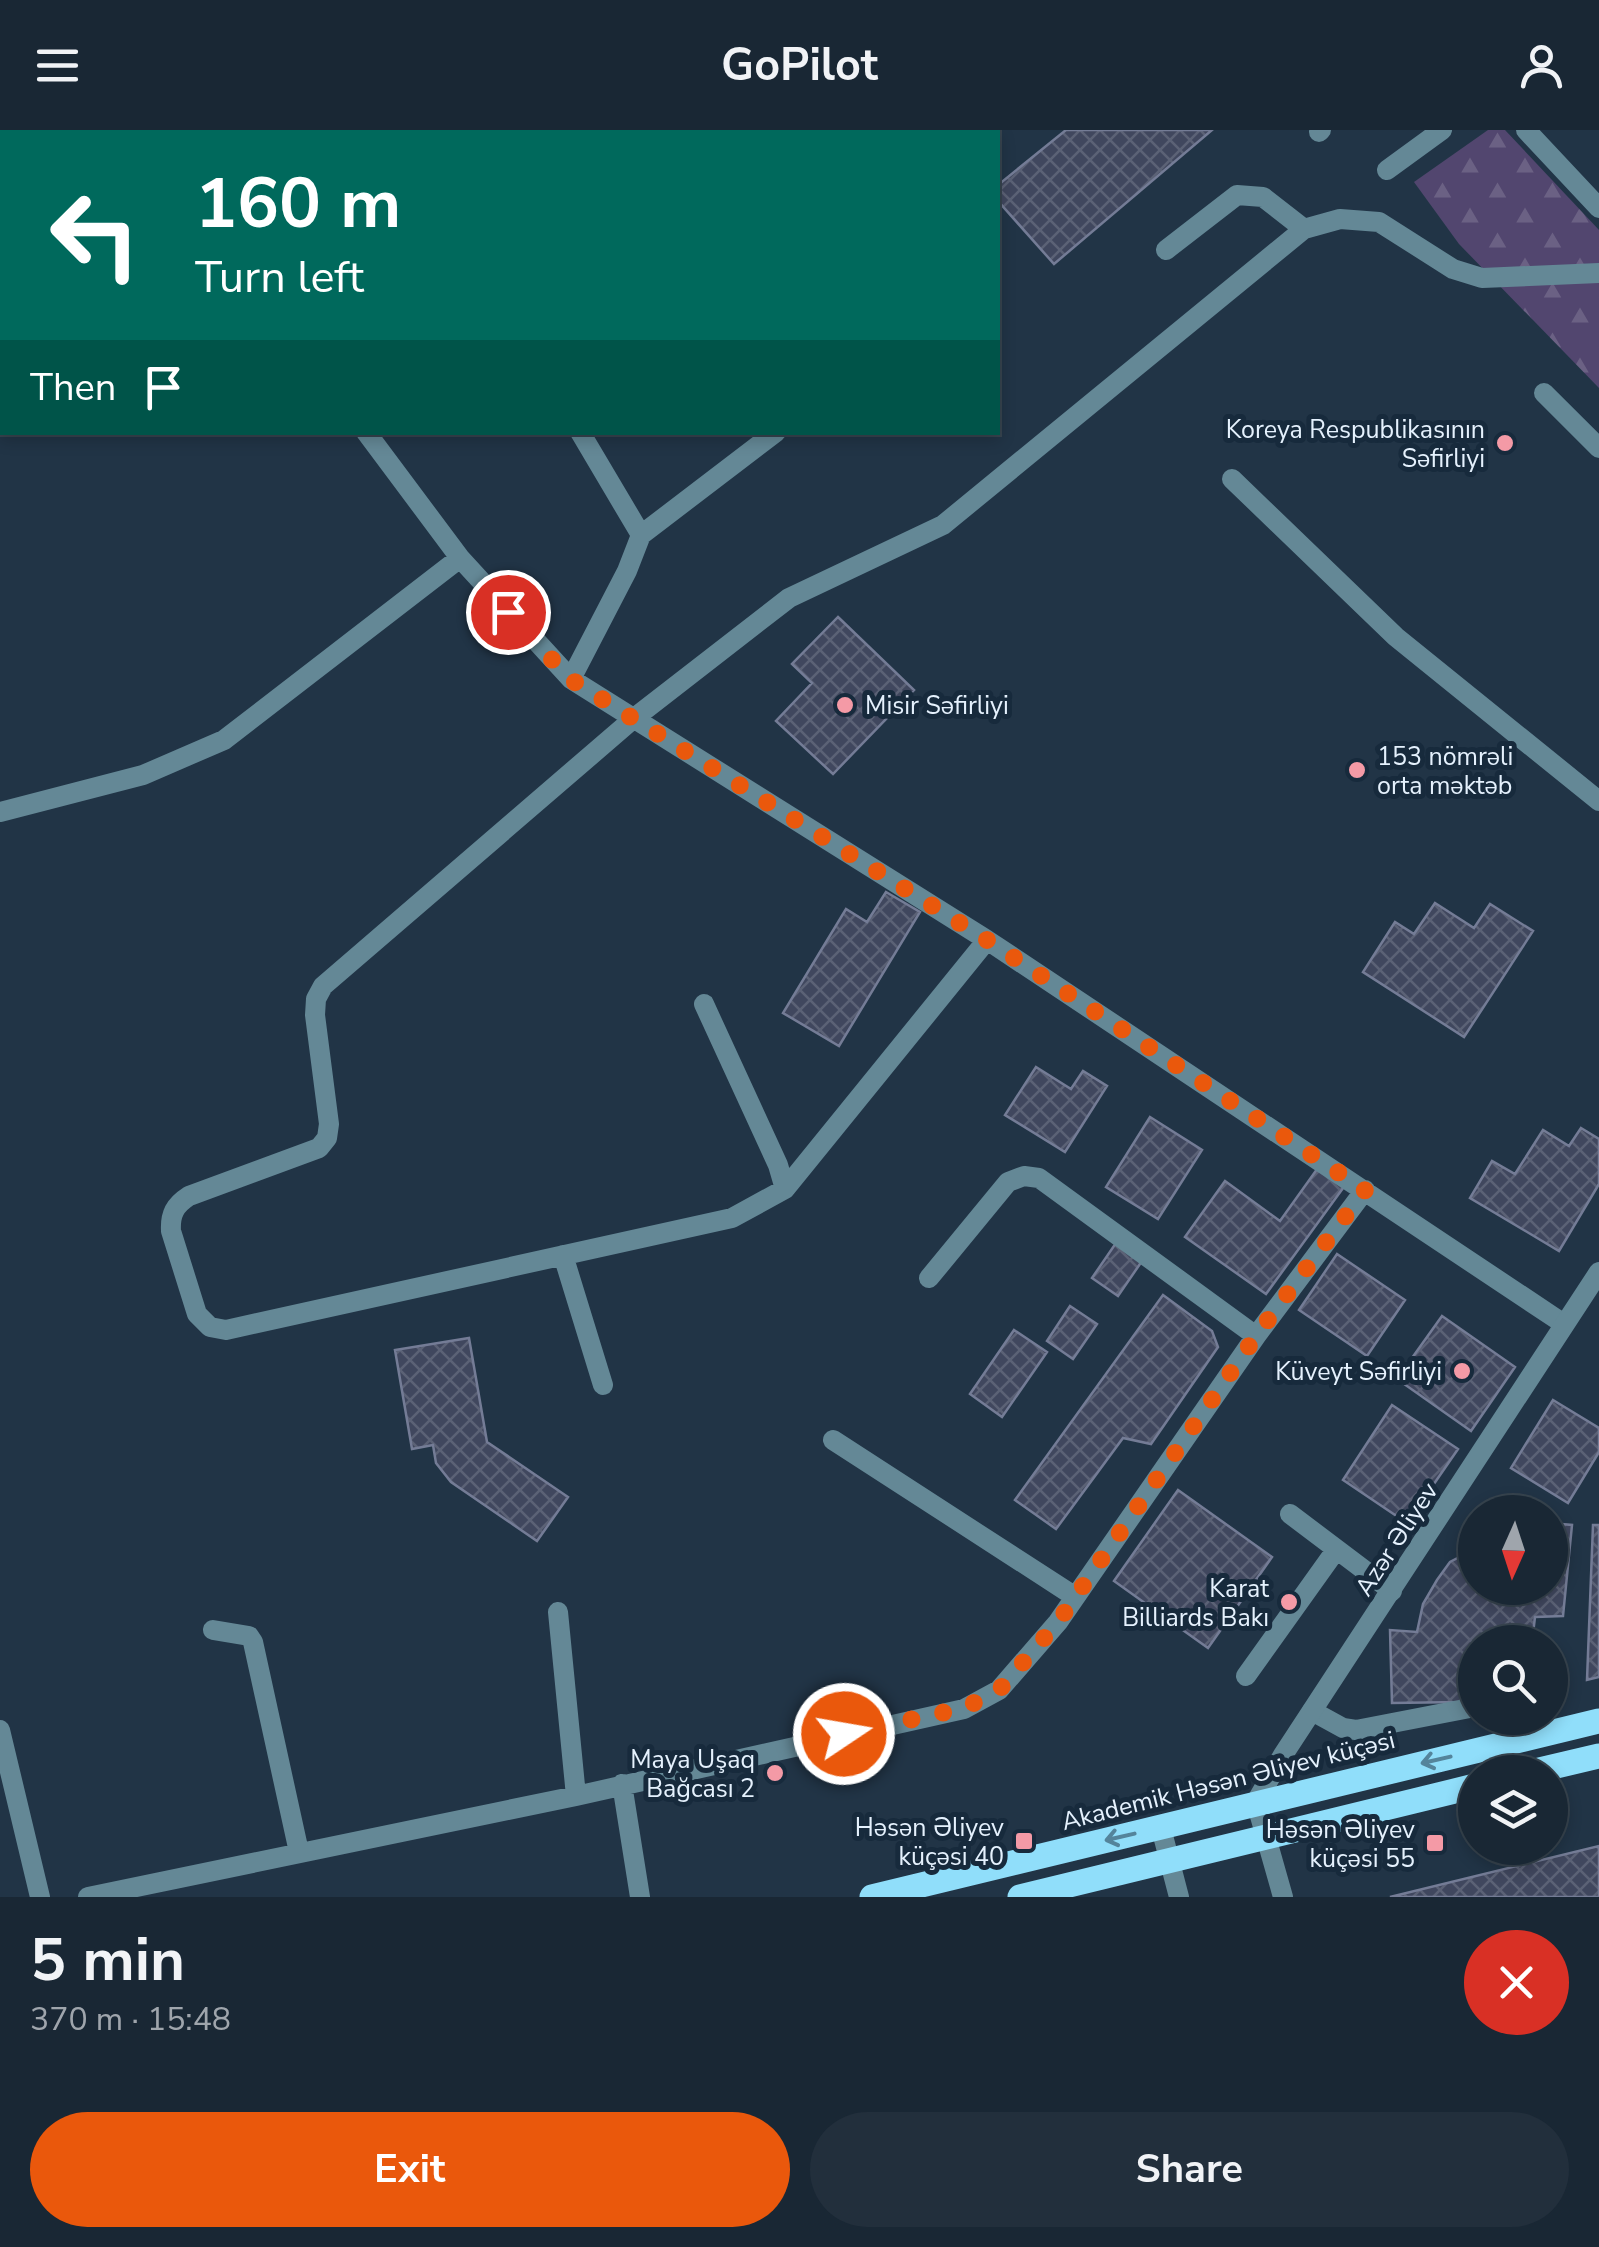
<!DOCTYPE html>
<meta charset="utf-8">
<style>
body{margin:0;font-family:"Nunito Sans",sans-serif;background:#222f3c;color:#f1f3f6;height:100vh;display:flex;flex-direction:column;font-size:38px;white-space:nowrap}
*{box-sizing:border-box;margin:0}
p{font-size:32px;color:#9fa5ac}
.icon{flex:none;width:55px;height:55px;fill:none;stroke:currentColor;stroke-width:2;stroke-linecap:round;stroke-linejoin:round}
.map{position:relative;height:1767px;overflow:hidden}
.sheet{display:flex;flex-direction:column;background:#192734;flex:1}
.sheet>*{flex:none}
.guide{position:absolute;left:0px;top:0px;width:1000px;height:305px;box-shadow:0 5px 15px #0003,0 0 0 2px #37444f;background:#00695c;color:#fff;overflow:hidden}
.needle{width:65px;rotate:183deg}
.buttons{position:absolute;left:1458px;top:1365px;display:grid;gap:20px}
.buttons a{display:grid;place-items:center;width:110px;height:110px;border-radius:50%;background:#192734;box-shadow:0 5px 15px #0003,0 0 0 2px #37444f;font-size:50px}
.pin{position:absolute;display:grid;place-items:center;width:85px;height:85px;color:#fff;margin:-42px;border:5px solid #fff;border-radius:50%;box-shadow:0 2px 10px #0007}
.me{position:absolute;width:110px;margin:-55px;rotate:78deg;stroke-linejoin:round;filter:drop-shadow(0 0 8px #0008)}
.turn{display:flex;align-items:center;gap:35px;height:210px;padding:0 30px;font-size:45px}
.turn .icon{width:130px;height:130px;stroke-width:2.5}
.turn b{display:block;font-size:70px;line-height:85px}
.then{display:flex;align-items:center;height:95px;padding:0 30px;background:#0003;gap:20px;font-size:38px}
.round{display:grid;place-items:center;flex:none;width:105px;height:105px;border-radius:52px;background:#222f3c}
.head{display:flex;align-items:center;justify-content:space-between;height:170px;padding:0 30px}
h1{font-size:60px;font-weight:700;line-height:75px}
.action{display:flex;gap:20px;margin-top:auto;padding:20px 30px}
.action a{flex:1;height:115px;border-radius:60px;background:#ea580c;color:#fff;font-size:40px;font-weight:700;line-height:115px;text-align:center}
.action a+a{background:#222f3c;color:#f1f3f6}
header{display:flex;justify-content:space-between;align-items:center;height:130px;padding:0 30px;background:#192734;font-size:45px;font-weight:700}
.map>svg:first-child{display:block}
.forest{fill:url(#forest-firs)}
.building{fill:url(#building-cross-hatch);stroke:#747c96;stroke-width:2.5}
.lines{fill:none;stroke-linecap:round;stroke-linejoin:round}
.service{stroke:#648896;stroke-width:20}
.minor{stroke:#648896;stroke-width:20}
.primary{stroke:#90defa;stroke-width:25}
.oneway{stroke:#54849b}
.route{stroke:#ea580c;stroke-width:18;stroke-dasharray:0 32.4}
.poi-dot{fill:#f49aa6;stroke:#172a3c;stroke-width:4}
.labels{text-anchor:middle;stroke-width:10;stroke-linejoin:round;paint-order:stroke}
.poi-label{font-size:25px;fill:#e5f1fd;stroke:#172a3c;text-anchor:end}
.street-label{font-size:25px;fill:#e5f1fd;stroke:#172a3c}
</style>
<header><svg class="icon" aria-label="menu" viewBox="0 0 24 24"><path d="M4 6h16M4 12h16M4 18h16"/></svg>GoPilot<svg class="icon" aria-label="person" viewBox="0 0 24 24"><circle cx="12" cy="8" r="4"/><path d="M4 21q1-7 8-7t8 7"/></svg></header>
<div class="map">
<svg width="1599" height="1767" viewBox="0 0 1599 1767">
<defs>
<pattern id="forest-firs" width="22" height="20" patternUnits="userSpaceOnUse" patternTransform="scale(2.5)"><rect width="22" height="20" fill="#52466f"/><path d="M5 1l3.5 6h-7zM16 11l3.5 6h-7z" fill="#6b6184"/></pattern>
<pattern id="building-cross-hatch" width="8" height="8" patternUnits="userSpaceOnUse" patternTransform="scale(2.5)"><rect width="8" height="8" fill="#40475e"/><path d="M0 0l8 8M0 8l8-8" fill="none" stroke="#5b6276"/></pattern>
</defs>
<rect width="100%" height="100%" fill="#213446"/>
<path class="forest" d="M 1488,0 L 1505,0 L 1599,100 L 1599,258 L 1459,114 L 1414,52 Z"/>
<path class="building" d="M 180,0 L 253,0 L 250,2 Z
M 1066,0 L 1212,0 L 1054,134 L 998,71 L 998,55 Z
M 838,487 L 914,560 L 833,644 L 776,591 L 812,553 L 792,534 Z
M 886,762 L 920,782 L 839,916 L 783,883 L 846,779 L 867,792 Z
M 1435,773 L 1474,798 L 1490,774 L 1533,801 L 1464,907 L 1363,842 L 1395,792 L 1414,804 Z
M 1036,937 L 1071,959 L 1083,941 L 1107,956 L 1065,1022 L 1005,985 Z
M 1150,987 L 1202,1020 L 1158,1089 L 1106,1057 Z
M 1581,998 L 1599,1009 L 1599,1054 L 1559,1121 L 1470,1068 L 1492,1031 L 1515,1044 L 1543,1000 L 1569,1016 Z
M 1320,1035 L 1346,1054 L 1266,1164 L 1185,1107 L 1225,1051 L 1280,1091 Z
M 1116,1113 L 1142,1131 L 1118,1166 L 1092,1148 Z
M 1337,1124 L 1405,1170 L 1367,1226 L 1299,1180 Z
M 1163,1165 L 1212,1201 L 1218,1217 L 1151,1314 L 1123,1308 L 1056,1399 L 1015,1370 Z
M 1070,1176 L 1097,1194 L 1073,1229 L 1047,1211 Z
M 1442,1186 L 1515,1237 L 1471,1301 L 1397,1249 Z
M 1014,1200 L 1047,1222 L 1002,1287 L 970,1264 Z
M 469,1208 L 487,1312 L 568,1367 L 537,1411 L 451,1352 L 436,1333 L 433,1315 L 412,1319 L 395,1220 Z
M 1553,1270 L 1599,1298 L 1599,1322 L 1568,1373 L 1511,1338 Z
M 1392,1275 L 1458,1319 L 1407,1393 L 1343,1350 Z
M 1178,1360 L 1272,1427 L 1208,1518 L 1114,1451 Z
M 1550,1393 L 1572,1395 L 1563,1486 L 1535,1487 L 1532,1512 L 1475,1512 L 1475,1547 L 1460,1547 L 1461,1572 L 1392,1573 L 1390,1500 L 1417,1502 L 1423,1474 L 1437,1450 L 1450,1432 L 1475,1419 L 1475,1458 L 1550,1458 Z
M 1593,1395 L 1599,1395 L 1599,1547 L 1587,1550 Z
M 1599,1716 L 1599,1767 L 1390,1767 Z"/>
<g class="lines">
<path class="service" d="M 134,0 L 136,2
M 1526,0 L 1599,78
M 364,2 L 367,0
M 489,2 L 492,0
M 601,2 L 604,0
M 1319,2 L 1321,0
M 1387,40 L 1442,0
M 1166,120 L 1237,65 L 1263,67 L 1304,99
M 1544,263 L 1599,318
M 366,302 L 460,428 L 571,549 L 987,810 L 1564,1194
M 580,302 L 641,405
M 1232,349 L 1396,507 L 1599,671
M 571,549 L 627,441 L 641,405 L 776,302
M 0,682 L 143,645 L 224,610 L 460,428
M 987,810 L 785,1059 L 732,1088 L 226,1200 L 210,1197 L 197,1184 L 171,1101 C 170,1084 175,1075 189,1066 L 319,1018 L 327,1008 L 329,994 L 315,885 L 316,869 L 323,856 L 633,589 L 789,468 L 943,395 L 1304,99 L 1340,89 L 1379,92 L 1453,139 L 1482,148 L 1599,143
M 704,874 L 778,1035 L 785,1059
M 563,1125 L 603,1255
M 929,1148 L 1008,1052 L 1024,1046 L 1039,1048 L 1256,1206
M 833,1310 L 1074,1466
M 1290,1384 L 1392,1461
M 558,1482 L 576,1666
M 213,1500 L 249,1506 L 253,1512 L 299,1722
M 1246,1546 L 1336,1420
M 1550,1561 L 1556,1560
M 1312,1581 L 1343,1598 L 1356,1600 L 1475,1577
M 0,1600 L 40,1767
M 622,1654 L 640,1767
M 1266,1707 L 1283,1767
M 88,1767 L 576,1666 L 964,1579 L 999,1560 L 1058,1492 L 1256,1206 L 1365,1060"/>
<path class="minor" d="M 1161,1698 L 1179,1767
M 1266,1707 L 1256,1672 L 1283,1625 L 1599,1142"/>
<path class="primary" d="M 1531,1642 L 1599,1626
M 872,1767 L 1599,1591
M 1020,1767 L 1475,1656"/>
</g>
<defs><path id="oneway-shaft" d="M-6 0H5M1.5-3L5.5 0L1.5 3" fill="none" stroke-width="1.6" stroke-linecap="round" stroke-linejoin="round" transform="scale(2.5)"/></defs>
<g class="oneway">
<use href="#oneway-shaft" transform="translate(1436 1630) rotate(167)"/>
<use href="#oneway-shaft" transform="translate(1120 1707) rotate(167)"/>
</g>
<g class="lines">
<path class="route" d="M 508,482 L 570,549 L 987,810 L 1365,1060 L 1256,1206 L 1058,1492 L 999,1560 L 964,1578 L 844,1604"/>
</g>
<g class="poi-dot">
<circle cx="1505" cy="313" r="10"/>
<circle cx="845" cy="575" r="10"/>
<circle cx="1357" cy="640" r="10"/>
<circle cx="1462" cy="1241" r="10"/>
<circle cx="1289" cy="1472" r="10"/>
<circle cx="775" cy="1643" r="10"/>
<rect x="1014" y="1701" width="20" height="20" rx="5"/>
<rect x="1425" y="1703" width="20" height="20" rx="5"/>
</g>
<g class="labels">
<g class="poi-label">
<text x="1485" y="308">Koreya Respublikasının<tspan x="1485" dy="29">Səfirliyi</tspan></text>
<text x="865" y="584" text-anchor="start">Misir Səfirliyi</text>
<text x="1377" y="635" text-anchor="start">153 nömrəli<tspan x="1377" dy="29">orta məktəb</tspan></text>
<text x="1442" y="1250">Küveyt Səfirliyi</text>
<text x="1269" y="1467">Karat<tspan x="1269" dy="29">Billiards Bakı</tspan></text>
<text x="755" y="1638">Maya Uşaq<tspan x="755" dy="29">Bağcası 2</tspan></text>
<text x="1004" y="1706">Həsən Əliyev<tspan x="1004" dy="29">küçəsi 40</tspan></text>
<text x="1415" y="1708">Həsən Əliyev<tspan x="1415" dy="29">küçəsi 55</tspan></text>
</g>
<g class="street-label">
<text transform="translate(1396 1409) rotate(-57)" y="9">Azər Əliyev</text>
<text transform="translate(1228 1650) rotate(-14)" y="9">Akademik Həsən Əliyev küçəsi</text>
</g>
</g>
</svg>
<div class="buttons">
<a><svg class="needle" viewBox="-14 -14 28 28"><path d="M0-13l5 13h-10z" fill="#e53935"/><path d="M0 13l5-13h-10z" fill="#9fa5ac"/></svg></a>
<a><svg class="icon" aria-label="search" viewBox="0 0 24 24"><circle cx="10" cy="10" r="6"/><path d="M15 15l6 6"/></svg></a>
<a><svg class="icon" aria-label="layers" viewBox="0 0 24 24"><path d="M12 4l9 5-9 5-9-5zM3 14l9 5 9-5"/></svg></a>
</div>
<div class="pin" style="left:508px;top:482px;background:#d93025"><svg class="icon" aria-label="arrive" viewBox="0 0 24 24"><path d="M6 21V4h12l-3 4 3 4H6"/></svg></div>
<svg class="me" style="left:844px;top:1604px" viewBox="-20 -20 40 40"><circle r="17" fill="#ea580c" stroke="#fff" stroke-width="3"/><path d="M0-11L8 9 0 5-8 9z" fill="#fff"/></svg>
<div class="guide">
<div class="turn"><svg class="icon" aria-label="left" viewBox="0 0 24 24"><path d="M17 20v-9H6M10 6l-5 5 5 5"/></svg><div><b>160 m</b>Turn left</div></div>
<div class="then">Then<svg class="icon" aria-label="arrive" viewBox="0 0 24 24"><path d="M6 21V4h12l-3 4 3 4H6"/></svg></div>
</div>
</div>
<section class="sheet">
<div class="head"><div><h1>5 min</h1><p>370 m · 15:48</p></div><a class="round" style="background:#d93025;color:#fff"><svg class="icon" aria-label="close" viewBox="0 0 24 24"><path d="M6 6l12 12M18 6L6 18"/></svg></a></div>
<div class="action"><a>Exit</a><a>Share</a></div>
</section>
